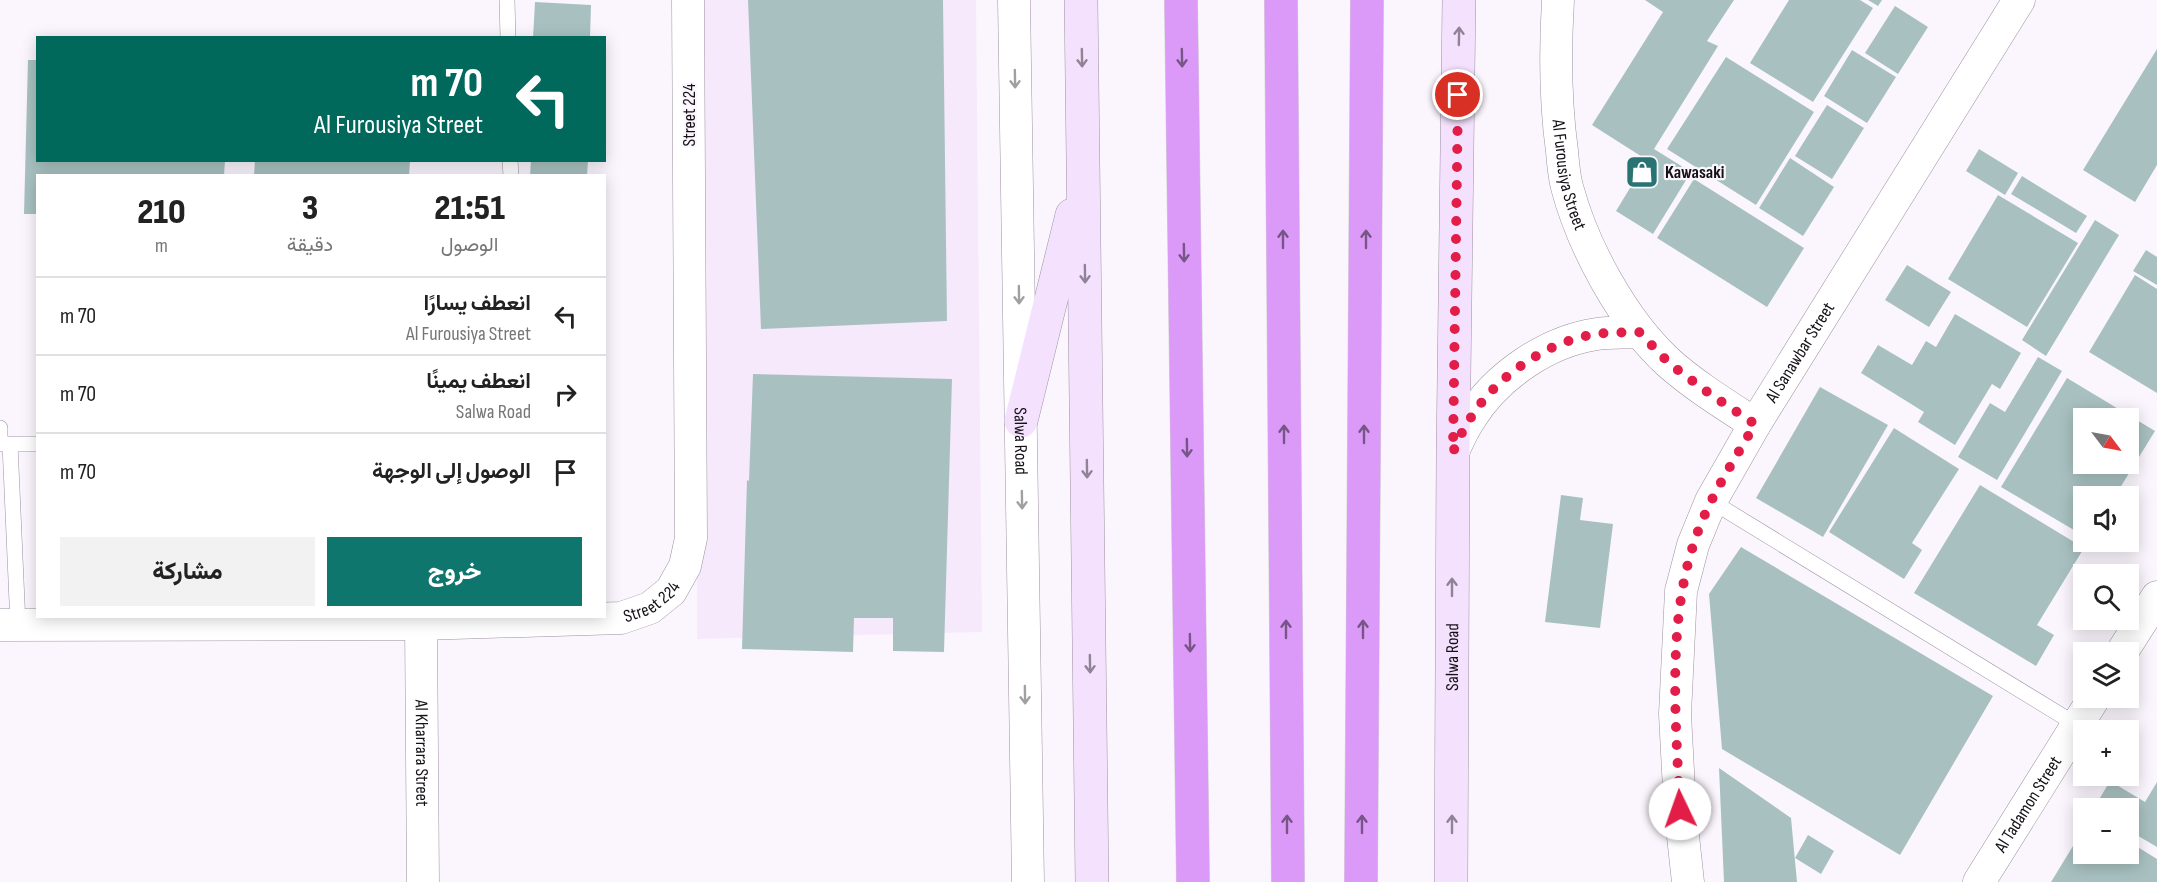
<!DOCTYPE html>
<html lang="ar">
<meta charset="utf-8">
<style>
body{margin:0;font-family:"Sofia Sans Condensed",Vazirmatn,sans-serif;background:#f2f2f2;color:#222;direction:rtl;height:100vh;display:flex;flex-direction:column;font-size:22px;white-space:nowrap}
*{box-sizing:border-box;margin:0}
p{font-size:20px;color:#767676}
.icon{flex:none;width:33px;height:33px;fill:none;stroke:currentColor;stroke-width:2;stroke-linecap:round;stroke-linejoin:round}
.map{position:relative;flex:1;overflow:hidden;direction:ltr}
.details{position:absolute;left:36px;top:174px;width:570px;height:444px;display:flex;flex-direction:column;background:#fff;border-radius:0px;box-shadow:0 3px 15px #0003;direction:rtl}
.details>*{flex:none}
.hud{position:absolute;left:36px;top:36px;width:570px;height:126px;border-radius:0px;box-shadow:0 3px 15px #0003;direction:rtl;background:#00695c;color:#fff;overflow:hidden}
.needle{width:39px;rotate:122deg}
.fabs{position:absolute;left:2073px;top:408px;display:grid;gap:12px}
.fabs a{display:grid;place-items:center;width:66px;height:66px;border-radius:0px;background:#fff;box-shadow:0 3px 15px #0003;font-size:30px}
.pin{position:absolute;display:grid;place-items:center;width:51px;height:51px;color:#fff;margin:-26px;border:3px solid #fff;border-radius:50%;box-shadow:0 2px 6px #0007}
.me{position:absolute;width:66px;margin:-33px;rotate:357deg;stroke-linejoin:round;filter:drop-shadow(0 0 4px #0008)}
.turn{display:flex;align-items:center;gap:21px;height:126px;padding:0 24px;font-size:27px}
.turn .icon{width:78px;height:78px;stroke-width:2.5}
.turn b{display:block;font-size:42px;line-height:51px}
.eta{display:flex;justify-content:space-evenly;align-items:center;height:102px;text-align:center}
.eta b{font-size:36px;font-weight:800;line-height:42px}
.button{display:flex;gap:12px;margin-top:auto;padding:12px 24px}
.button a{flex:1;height:69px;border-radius:0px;background:#0f766e;color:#fff;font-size:24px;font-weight:800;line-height:69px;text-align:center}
.button a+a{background:#f2f2f2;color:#222}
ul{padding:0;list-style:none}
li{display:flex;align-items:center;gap:18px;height:78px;padding:0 24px;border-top:2px solid #e0e0e0}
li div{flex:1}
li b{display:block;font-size:22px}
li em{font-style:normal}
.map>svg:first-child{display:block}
.built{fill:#f6e9fc}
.building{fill:#a8c1c0;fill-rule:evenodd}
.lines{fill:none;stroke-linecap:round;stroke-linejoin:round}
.lane-casing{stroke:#9d91a2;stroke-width:16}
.street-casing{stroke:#9d91a2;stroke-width:33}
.secondary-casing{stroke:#9d91a2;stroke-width:34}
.highway-casing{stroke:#d5d4d5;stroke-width:34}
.lane{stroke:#fff;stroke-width:15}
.street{stroke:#fff;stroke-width:32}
.secondary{stroke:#f4e1fd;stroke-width:33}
.highway{stroke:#dc9af8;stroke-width:33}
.oneway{stroke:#8f8395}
.oneway2{stroke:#785587}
.oneway3{stroke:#a19fa2}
.route{stroke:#e11d48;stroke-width:10;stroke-dasharray:0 18}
.labels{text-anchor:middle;stroke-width:4.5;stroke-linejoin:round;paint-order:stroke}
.street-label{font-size:18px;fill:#141016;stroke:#fbf6fd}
.poi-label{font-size:18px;font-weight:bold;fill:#141016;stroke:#fbf6fd;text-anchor:start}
</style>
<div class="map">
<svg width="2157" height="882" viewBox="0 0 2157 882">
<rect width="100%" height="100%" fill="#fbf6fd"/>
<path class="built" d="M 699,0 L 976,0 L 982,632 L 697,639 Z"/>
<path class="building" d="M 748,0 L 943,0 L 947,321 L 761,329 Z
M 1645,0 L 1734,0 L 1707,41 L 1718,46 L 1654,149 L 1691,172 L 1653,234 L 1616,211 L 1647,160 L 1592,125 L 1663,12 Z
M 1789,0 L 1860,0 L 1873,8 L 1813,102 L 1750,63 Z
M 1868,0 L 1882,0 L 1878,6 Z
M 535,2 L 591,5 L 590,38 L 533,38 Z
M 1895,6 L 1928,27 L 1898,74 L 1865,53 Z
M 2157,49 L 2157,165 L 2135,202 L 2083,170 Z
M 1852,50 L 1896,77 L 1867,123 L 1824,96 Z
M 1726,57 L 1814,112 L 1756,205 L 1667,149 Z
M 28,60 L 38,60 L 38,160 L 225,160 L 224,176 L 38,176 L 38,214 L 24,214 Z
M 1827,105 L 1864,128 L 1832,179 L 1795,156 Z
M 1979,149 L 2018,173 L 2005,195 L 1966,171 Z
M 1790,158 L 1834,187 L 1803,236 L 1759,208 Z
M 255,160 L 410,160 L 409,176 L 254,176 Z
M 531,160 L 588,160 L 587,176 L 530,176 Z
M 2022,176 L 2087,216 L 2076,233 L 2011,194 Z
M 1694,179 L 1804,248 L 1767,307 L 1657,238 Z
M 1998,195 L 2078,243 L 2027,327 L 1948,279 Z
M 2095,220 L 2119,235 L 2046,356 L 2022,340 Z
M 2146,250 L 2157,257 L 2157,285 L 2133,271 Z
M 1907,265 L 1951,292 L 1929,327 L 1885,300 Z
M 2135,275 L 2157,289 L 2157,393 L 2089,352 Z
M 1955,314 L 2021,353 L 2000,389 L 1992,384 L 1955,445 L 1918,422 L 1924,412 L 1861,373 L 1878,345 L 1912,365 L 1926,341 L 1936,347 Z
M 2038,357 L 2062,371 L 1997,480 L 1958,457 L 1990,403 L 2005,412 Z
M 753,374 L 952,379 L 944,652 L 893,651 L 893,618 L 854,618 L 853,652 L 742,649 L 747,480 L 749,481 Z
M 2067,378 L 2155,431 L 2115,496 L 2084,496 L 2084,536 L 2001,487 ZM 2084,418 L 2128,418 L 2128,464 L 2084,464 Z
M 1820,387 L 1888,425 L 1823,537 L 1756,498 Z
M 1894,428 L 1959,469 L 1912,543 L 1922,550 L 1904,579 L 1829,532 Z
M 1980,485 L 2084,548 L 2037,625 L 2054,635 L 2036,666 L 1914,593 Z
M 1561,495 L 1583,498 L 1580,520 L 1613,524 L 1600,628 L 1545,622 Z
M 1741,547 L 1993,696 L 1900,855 L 1722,749 L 1709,594 Z
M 1719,768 L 1791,818 L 1797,882 L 1724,882 Z
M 2110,781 L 2145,802 L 2157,782 L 2157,847 L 2128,830 L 2128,808 L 2094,808 Z
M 2084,828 L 2084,854 L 2128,854 L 2128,841 L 2157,859 L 2157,882 L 2051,882 Z
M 1808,835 L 1834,851 L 1821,874 L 1795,858 Z"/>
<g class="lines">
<defs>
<path id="lane" d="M 507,0 L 508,38
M 510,160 L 511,176
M 0,428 L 0,444
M 2,444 L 38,444
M 10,444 L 18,625
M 1711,501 L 2077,725"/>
<g id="street">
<path id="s1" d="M 1014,0 L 1028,882"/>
<path id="s2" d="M 1558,0 C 1555,50 1555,101 1562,151 C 1563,163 1564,176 1567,187 C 1583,247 1623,321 1669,363 C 1695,386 1726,405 1755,424"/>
<path d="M 1453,452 C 1458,441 1463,429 1470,419 C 1496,376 1548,341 1597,334 C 1611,332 1625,333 1639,332"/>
<path id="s3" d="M 421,624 L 423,882"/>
<path id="s4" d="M 0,625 L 421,624 L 621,618 L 650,608 L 671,591 L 685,566 L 691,538 L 688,0"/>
<path d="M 2122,652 L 2157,597"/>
<path id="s5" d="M 1688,882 L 1680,809 L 1675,714 L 1681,591 L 1693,545 L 1711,501 L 1755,424 L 2019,0"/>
<path id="s6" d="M 1979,882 L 2094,698"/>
</g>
<g id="secondary">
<path d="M 1081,0 L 1092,882"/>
<path d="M 1021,421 L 1072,215"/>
<path id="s7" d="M 1451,882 L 1453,452 L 1459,0"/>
</g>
<path id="highway" d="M 1181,0 L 1193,882
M 1281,0 L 1288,882
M 1361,882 L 1367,0"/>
</defs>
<use href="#lane" class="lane-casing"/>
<use href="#street" class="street-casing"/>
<use href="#secondary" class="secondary-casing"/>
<use href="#highway" class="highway-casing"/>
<use href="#lane" class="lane"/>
<use href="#street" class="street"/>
<use href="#secondary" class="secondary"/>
<use href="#highway" class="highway"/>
</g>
<defs><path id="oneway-shaft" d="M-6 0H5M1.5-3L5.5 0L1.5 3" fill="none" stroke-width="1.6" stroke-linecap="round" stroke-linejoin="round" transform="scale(1.5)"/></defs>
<g class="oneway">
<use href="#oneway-shaft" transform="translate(1459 36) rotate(-89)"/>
<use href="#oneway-shaft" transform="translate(1082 58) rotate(89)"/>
<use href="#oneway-shaft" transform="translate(1085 274) rotate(89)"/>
<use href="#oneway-shaft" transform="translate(1087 469) rotate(89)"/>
<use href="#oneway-shaft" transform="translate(1452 587) rotate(-90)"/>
<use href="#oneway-shaft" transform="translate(1090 664) rotate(89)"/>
<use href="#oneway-shaft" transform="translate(1452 824) rotate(-90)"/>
</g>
<g class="oneway2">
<use href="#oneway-shaft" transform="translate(1182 58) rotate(89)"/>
<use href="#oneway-shaft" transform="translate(1283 239) rotate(-90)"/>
<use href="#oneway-shaft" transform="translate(1366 239) rotate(-90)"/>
<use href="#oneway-shaft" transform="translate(1184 253) rotate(89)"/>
<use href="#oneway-shaft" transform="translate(1284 434) rotate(-90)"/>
<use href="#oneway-shaft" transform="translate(1364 434) rotate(-90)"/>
<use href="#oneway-shaft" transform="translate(1187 448) rotate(89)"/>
<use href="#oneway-shaft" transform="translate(1286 629) rotate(-90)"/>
<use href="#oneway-shaft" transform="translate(1363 629) rotate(-90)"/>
<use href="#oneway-shaft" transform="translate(1190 643) rotate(89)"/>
<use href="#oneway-shaft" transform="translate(1287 824) rotate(-90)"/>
<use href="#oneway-shaft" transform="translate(1362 824) rotate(-90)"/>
</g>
<g class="oneway3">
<use href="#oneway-shaft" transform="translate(1015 79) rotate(89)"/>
<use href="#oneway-shaft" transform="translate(1019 295) rotate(89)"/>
<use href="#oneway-shaft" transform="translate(1022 500) rotate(89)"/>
<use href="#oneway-shaft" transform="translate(1025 695) rotate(89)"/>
</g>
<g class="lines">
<path class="route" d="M 1458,95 L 1453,452 C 1458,441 1463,429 1470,419 C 1496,376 1548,341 1597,334 C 1611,332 1625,333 1639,332 L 1670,364 L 1710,394 L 1755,424 C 1732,464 1706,503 1693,546 C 1667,627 1676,725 1680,809"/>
</g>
<defs>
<symbol id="shop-square" viewBox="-11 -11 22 22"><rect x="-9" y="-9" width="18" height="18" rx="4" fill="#297373" stroke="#fbf6fd"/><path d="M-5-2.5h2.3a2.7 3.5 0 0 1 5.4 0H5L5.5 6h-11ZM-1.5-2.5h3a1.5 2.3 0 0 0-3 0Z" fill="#fff"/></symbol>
</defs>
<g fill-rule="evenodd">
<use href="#shop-square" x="1623" y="153" width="38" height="38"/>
</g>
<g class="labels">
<g class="street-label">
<text transform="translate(689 115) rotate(-90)" y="6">Street 224</text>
<text dy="6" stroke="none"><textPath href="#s2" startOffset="176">Al Furousiya Street</textPath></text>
<text dy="6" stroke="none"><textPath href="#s5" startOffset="560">Al Sanawbar Street</textPath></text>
<text dy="6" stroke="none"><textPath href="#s1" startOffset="441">Salwa Road</textPath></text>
<text dy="6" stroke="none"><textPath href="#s4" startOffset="656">Street 224</textPath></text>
<text dy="6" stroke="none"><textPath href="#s7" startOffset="225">Salwa Road</textPath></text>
<text dy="6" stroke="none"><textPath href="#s3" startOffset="129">Al Kharrara Street</textPath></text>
<text dy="6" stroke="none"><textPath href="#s6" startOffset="92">Al Tadamon Street</textPath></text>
</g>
<g class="poi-label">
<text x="1665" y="178">Kawasaki</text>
</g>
</g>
</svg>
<div class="fabs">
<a><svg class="needle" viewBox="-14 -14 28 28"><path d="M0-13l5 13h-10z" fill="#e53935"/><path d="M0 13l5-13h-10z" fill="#767676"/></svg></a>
<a><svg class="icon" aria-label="sound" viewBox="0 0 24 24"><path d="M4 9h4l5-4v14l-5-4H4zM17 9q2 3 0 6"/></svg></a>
<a><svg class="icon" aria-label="search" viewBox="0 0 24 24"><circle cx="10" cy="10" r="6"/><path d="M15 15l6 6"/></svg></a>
<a><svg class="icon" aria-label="layers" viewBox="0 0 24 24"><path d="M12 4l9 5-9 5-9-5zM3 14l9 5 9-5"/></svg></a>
<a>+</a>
<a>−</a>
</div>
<div class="pin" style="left:1458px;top:95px;background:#d93025"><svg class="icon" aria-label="arrive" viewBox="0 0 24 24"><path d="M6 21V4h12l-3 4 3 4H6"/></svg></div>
<svg class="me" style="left:1680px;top:809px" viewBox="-20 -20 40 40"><circle r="19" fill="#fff"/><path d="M0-13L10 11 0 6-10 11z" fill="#e11d48"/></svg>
<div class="hud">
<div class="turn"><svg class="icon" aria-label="left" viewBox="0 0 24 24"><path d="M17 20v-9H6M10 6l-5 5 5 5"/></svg><div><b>70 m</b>Al Furousiya Street</div></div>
</div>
<section class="details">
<div class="eta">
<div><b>21:51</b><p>الوصول</p></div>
<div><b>3</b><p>دقيقة</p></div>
<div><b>210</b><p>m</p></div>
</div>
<ul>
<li><svg class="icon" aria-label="left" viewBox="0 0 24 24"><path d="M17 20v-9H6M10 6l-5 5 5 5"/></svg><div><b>انعطف يسارًا</b><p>Al Furousiya Street</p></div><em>70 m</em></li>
<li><svg class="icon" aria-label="right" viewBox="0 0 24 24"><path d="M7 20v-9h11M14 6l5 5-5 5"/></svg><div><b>انعطف يمينًا</b><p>Salwa Road</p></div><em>70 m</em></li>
<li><svg class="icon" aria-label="arrive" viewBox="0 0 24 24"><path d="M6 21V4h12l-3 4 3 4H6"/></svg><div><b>الوصول إلى الوجهة</b></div><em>70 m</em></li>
</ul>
<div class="button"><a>خروج</a><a>مشاركة</a></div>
</section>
</div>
